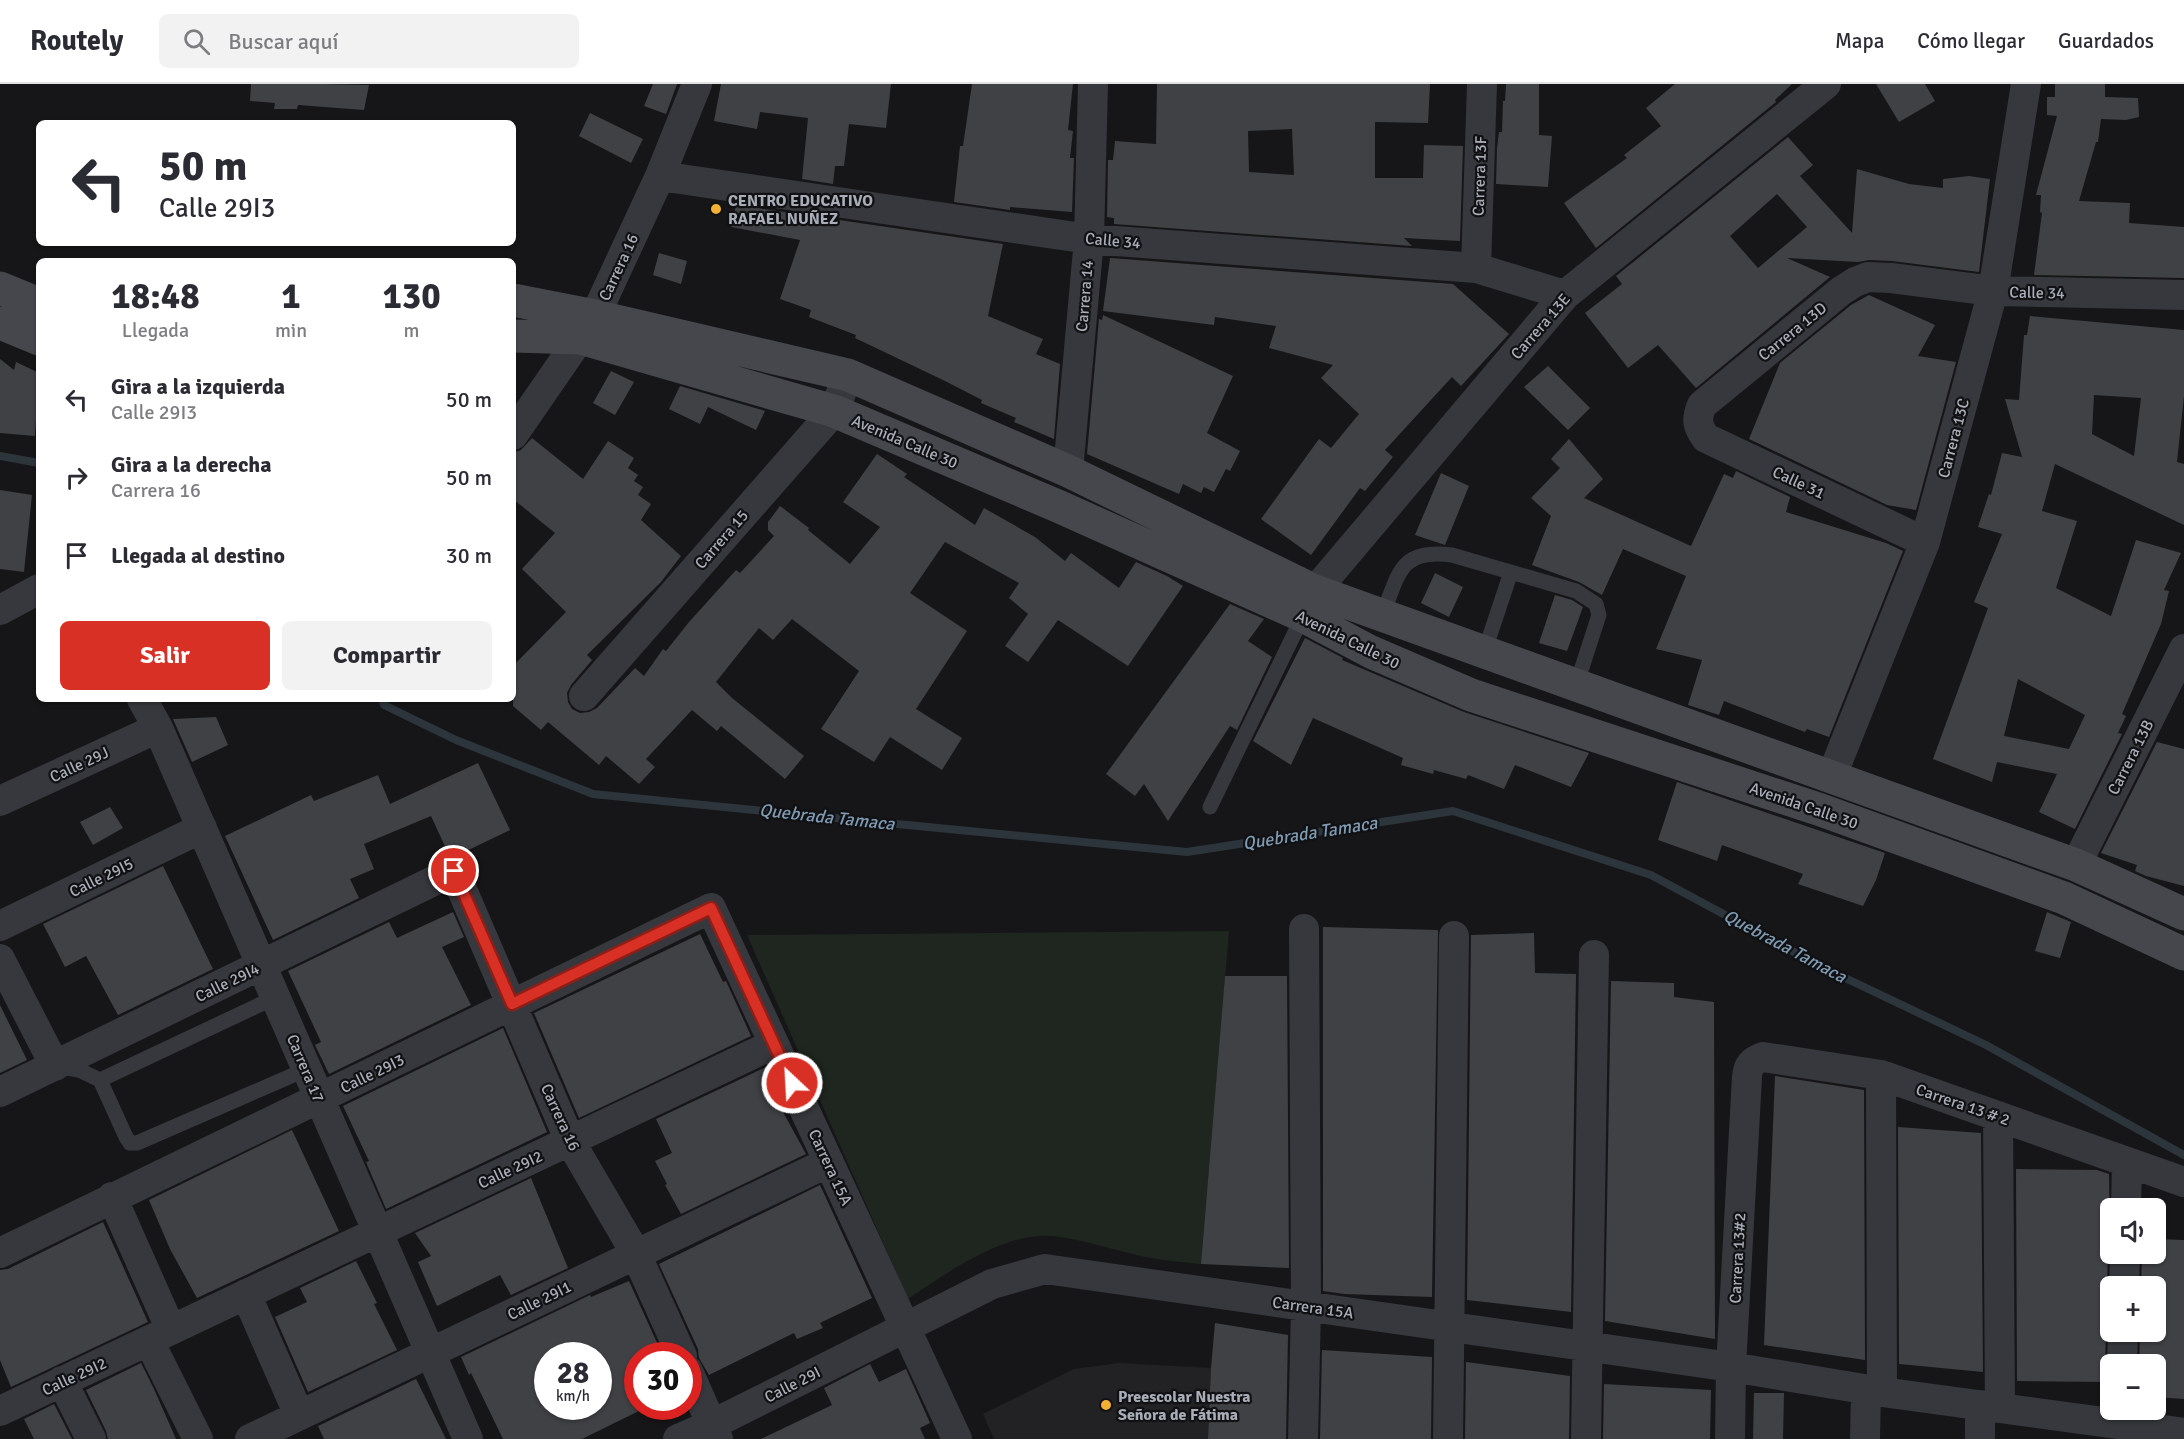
<!DOCTYPE html>
<html lang="es">
<meta charset="utf-8">
<style>
body{margin:0;font-family:Signika,sans-serif;background:#f2f2f3;color:#2b2b33;height:100vh;display:flex;flex-direction:column;font-size:22px;white-space:nowrap}
*{box-sizing:border-box;margin:0}
p{font-size:20px;color:#7c7c81}
.icon{flex:none;width:33px;height:33px;fill:none;stroke:currentColor;stroke-width:2;stroke-linecap:round;stroke-linejoin:round}
.map{position:relative;flex:1;overflow:hidden}
.side{position:absolute;left:36px;top:174px;width:480px;height:444px;display:flex;flex-direction:column;background:#fff;border-radius:9px;box-shadow:0 2px 4px #0004}
.side>*{flex:none}
.hud{position:absolute;left:36px;top:36px;width:480px;height:126px;border-radius:9px;box-shadow:0 2px 4px #0004;background:#fff;color:#2b2b33;overflow:hidden}
.controls{position:absolute;left:2100px;top:1114px;display:grid;gap:12px}
.controls a{display:grid;place-items:center;width:66px;height:66px;border-radius:9px;background:#fff;box-shadow:0 2px 4px #0004;font-size:30px}
.speed{position:absolute;left:534px;top:1258px;display:flex;gap:12px;font-size:30px;font-weight:700;text-align:center}
.speed>*{display:grid;place-content:center;width:78px;height:78px;border-radius:50%;background:#fff;box-shadow:0 2px 4px #0004;line-height:1}
.speed small{font-size:15px;font-weight:400}
.speed .limit{border:9px solid #d22;background:#fff;color:#111}
.pin{position:absolute;display:grid;place-items:center;width:51px;height:51px;color:#fff;margin:-26px;border:3px solid #fff;border-radius:50%;box-shadow:0 2px 6px #0007}
.me{position:absolute;width:66px;margin:-33px;rotate:335deg;stroke-linejoin:round;filter:drop-shadow(0 0 4px #0008)}
.turn{display:flex;align-items:center;gap:21px;height:126px;padding:0 24px;font-size:27px}
.turn .icon{width:78px;height:78px;stroke-width:2.5}
.turn b{display:block;font-size:42px;line-height:51px}
.eta{display:flex;justify-content:space-evenly;align-items:center;height:102px;text-align:center}
.eta b{font-size:36px;font-weight:700;line-height:42px}
.action{display:flex;gap:12px;margin-top:auto;padding:12px 24px}
.action a{flex:1;height:69px;border-radius:9px;background:#d93025;color:#fff;font-size:24px;font-weight:700;line-height:69px;text-align:center}
.action a+a{background:#f2f2f3;color:#2b2b33}
ul{padding:0;list-style:none}
li{display:flex;align-items:center;gap:18px;height:78px;padding:0 24px}
li div{flex:1}
li b{display:block;font-size:22px}
li em{font-style:normal}
header{display:flex;align-items:center;gap:36px;box-sizing:border-box;height:84px;padding:0 30px;background:#fff;border-bottom:2px solid #e1e1e2}
header strong{font-size:28px}
nav{display:flex;gap:33px;margin-inline-start:auto;font-size:21px}
.search{width:420px;height:54px;background:#f2f2f3;display:flex;align-items:center;gap:15px;box-sizing:border-box;padding:0 21px;border-radius:9px;color:#7c7c81;font-size:22px}
.map>svg:first-child{display:block}
.built{fill:#222225}
.green{fill:#1e261f}
.lines{fill:none;stroke-linecap:round;stroke-linejoin:round}
.stream{stroke:#2c353c;stroke-width:8}
.building{fill:#404145;fill-rule:evenodd}
.lane{stroke:#37383d;stroke-width:15}
.street{stroke:#37383d;stroke-width:30}
.secondary{stroke:#45474d;stroke-width:33}
.route-casing{stroke:#8d1f18;stroke-width:15}
.route{stroke:#d93025;stroke-width:10}
.poi-dot{fill:#f2b134;stroke:#111113;stroke-width:2}
.labels{text-anchor:middle;stroke-width:4.5;stroke-linejoin:round;paint-order:stroke}
.street-label{font-size:16px;fill:#a8adb8;stroke:#111113}
.poi-label{font-size:16px;font-weight:bold;fill:#a8adb8;stroke:#111113;text-anchor:start}
.water-label{font-size:18px;font-style:italic;fill:#7f9bb3;stroke:#111113}
</style>
<header>
<strong>Routely</strong>
<div class="search"><svg class="icon" aria-label="search" viewBox="0 0 24 24"><circle cx="10" cy="10" r="6"/><path d="M15 15l6 6"/></svg>Buscar aquí</div>
<nav><a>Mapa</a><a>Cómo llegar</a><a>Guardados</a></nav>
</header>
<div class="map">
<svg width="2184" height="1355" viewBox="0 0 2184 1355">
<rect width="100%" height="100%" fill="#161618"/>
<path class="built" d="M 1119,1279 L 1211,1284 L 1208,1355 L 994,1355 L 983,1330 L 1074,1285 Z"/>
<path class="green" d="M 1229,847 L 1201,1180 C 1184,1178 1167,1177 1151,1174 C 1121,1169 1067,1149 1038,1152 C 993,1156 945,1190 908,1215 L 747,851 Z"/>
<g class="lines">
<path class="stream" d="M 0,372 L 39,379
M 382,615 L 384,621 L 456,656 L 593,710 L 866,737 L 1187,768 L 1453,727 L 1651,791 L 1820,882 L 1986,961 L 2184,1071"/>
</g>
<path class="building" d="M 251,0 L 324,0 L 369,1 L 364,26 L 298,21 L 297,25 L 274,25 L 275,19 L 250,17 Z
M 653,0 L 677,0 L 666,30 L 644,22 Z
M 721,0 L 891,0 L 886,44 L 849,40 L 844,82 L 835,82 L 833,100 L 802,95 L 808,34 L 760,28 L 757,45 L 714,37 Z
M 972,0 L 1073,0 L 1068,46 L 1073,47 L 1070,74 L 1074,74 L 1072,128 L 1010,123 L 1010,126 L 954,118 L 960,62 L 963,62 Z
M 1157,0 L 1430,0 L 1428,39 L 1375,38 L 1375,94 L 1423,94 L 1424,61 L 1463,62 L 1460,157 L 1404,154 L 1412,162 L 1114,140 L 1114,134 L 1107,133 L 1108,76 L 1113,76 L 1115,57 L 1156,60 ZM 1292,45 L 1294,91 L 1249,88 L 1248,47 Z
M 1506,0 L 1539,0 L 1539,51 L 1552,52 L 1548,103 L 1496,100 L 1497,64 L 1499,48 L 1502,48 L 1503,17 L 1505,17 Z
M 1675,0 L 1792,0 L 1775,16 L 1776,18 L 1596,164 L 1564,119 L 1627,74 L 1624,71 L 1661,42 L 1646,24 Z
M 1876,0 L 1925,0 L 1935,17 L 1899,38 Z
M 2055,0 L 2105,0 L 2105,13 L 2138,14 L 2139,33 L 2126,36 L 2101,35 L 2098,58 L 2096,58 L 2079,117 L 2130,119 L 2129,139 L 2184,143 L 2184,194 L 2034,191 L 2042,129 L 2040,128 L 2041,111 L 2036,111 L 2057,32 L 2047,31 L 2047,13 L 2055,13 Z
M 590,29 L 643,55 L 631,79 L 579,52 Z
M 1788,53 L 1813,81 L 1800,92 L 1852,149 L 1857,85 L 1909,100 L 1943,104 L 1943,95 L 1969,92 L 1990,95 L 1979,188 L 1892,177 L 1869,176 L 1858,178 L 1787,174 L 1830,193 L 1696,304 L 1658,261 L 1628,284 L 1585,229 L 1622,200 L 1616,192 ZM 1777,110 L 1807,143 L 1758,184 L 1730,152 Z
M 736,121 L 1003,160 L 988,232 L 1043,255 L 1036,270 L 1060,280 L 1054,355 L 1014,338 L 1016,334 L 981,319 L 982,316 L 945,297 L 855,254 L 856,251 L 809,233 L 811,226 L 780,215 L 800,156 L 731,143 Z
M 659,169 L 687,177 L 681,200 L 653,191 Z
M 1110,174 L 1453,200 L 1509,250 L 1461,302 L 1452,293 L 1385,366 L 1393,373 L 1365,407 L 1360,404 L 1311,471 L 1261,435 L 1319,355 L 1331,364 L 1359,330 L 1321,294 L 1333,281 L 1269,264 L 1276,242 L 1215,233 L 1214,241 L 1103,227 Z
M 1869,211 L 1935,241 L 1918,272 L 1956,278 L 1916,426 L 1887,421 L 1749,355 L 1780,279 L 1851,221 Z
M 1103,231 L 1233,292 L 1207,349 L 1240,367 L 1230,387 L 1226,385 L 1214,408 L 1204,403 L 1201,409 L 1183,400 L 1179,410 L 1087,370 L 1099,235 L 1102,236 Z
M 2030,232 L 2184,246 L 2184,312 L 2177,378 L 2184,380 L 2184,441 L 2055,380 L 2042,427 L 2077,437 L 2056,504 L 2111,532 L 2136,456 L 2181,469 L 2164,506 L 2169,507 L 2161,540 L 2122,630 L 2126,632 L 2118,649 L 2122,650 L 2075,745 L 2039,728 L 2057,690 L 1997,678 L 1992,698 L 1933,675 L 1988,524 L 1974,518 L 2002,450 L 1978,443 L 1989,410 L 1991,411 L 2002,369 L 2022,373 L 2005,315 L 2019,316 L 2024,251 L 2027,251 ZM 2094,311 L 2141,314 L 2134,372 L 2092,350 ZM 2018,595 L 2085,631 L 2069,665 L 2004,652 Z
M 0,275 L 14,286 L 16,278 L 39,289 L 35,352 L 0,349 Z
M 1548,282 L 1590,324 L 1568,346 L 1524,303 Z
M 611,287 L 634,298 L 615,331 L 593,319 Z
M 680,302 L 762,326 L 765,327 L 756,346 L 708,323 L 700,340 L 669,325 Z
M 532,354 L 583,395 L 608,357 L 634,374 L 628,384 L 638,391 L 634,397 L 643,403 L 638,411 L 651,420 L 641,436 L 681,472 L 661,498 L 587,571 L 592,576 L 571,601 L 567,609 L 568,618 L 572,625 L 580,629 L 589,628 L 597,624 L 635,584 L 644,592 L 663,565 L 666,567 L 689,538 L 736,486 L 740,489 L 774,452 L 768,446 L 768,438 L 780,422 L 809,444 L 808,446 L 850,480 L 880,443 L 843,418 L 877,370 L 907,390 L 904,393 L 975,441 L 984,424 L 1035,453 L 1065,477 L 1071,469 L 1119,504 L 1136,478 L 1167,492 L 1183,502 L 1128,582 L 1058,536 L 1028,578 L 1005,562 L 1028,530 L 1009,514 L 1019,499 L 945,458 L 910,509 L 967,547 L 916,625 L 962,654 L 942,686 L 890,653 L 874,678 L 821,645 L 859,587 L 792,535 L 773,556 L 759,544 L 716,598 L 732,614 L 804,672 L 785,695 L 721,642 L 717,647 L 692,626 L 646,675 L 655,683 L 639,700 L 606,672 L 599,681 L 548,638 L 541,646 L 513,622 L 513,582 L 566,528 L 522,485 L 555,449 L 513,415 L 513,369 L 521,366 Z
M 1569,355 L 1603,395 L 1584,414 L 1691,462 L 1724,390 L 1733,394 L 1736,387 L 1790,413 L 1786,428 L 1886,459 L 1903,467 L 1829,653 L 1807,645 L 1805,648 L 1724,617 L 1719,631 L 1688,621 L 1702,576 L 1656,565 L 1686,492 L 1623,465 L 1602,511 L 1579,498 L 1532,481 L 1551,432 L 1531,414 L 1560,384 L 1551,375 Z
M 1441,389 L 1469,402 L 1445,461 L 1415,451 Z
M 0,406 L 32,411 L 24,488 L 0,485 Z
M 1435,489 L 1463,503 L 1449,533 L 1421,519 Z
M 1555,511 L 1572,516 L 1583,523 L 1567,567 L 1539,559 Z
M 1230,520 L 1264,535 L 1248,557 L 1272,573 L 1237,646 L 1230,642 L 1168,737 L 1144,700 L 1135,712 L 1106,690 Z
M 1305,554 L 1343,574 L 1342,576 L 1464,628 L 1589,669 L 1571,703 L 1515,681 L 1504,705 L 1468,691 L 1466,695 L 1434,686 L 1433,690 L 1401,681 L 1403,674 L 1313,634 L 1291,681 L 1253,657 Z
M 216,633 L 228,661 L 192,678 L 173,635 Z
M 2157,658 L 2184,665 L 2184,802 L 2146,792 L 2135,787 L 2137,781 L 2101,769 Z
M 478,679 L 510,746 L 458,771 L 449,771 L 431,732 L 364,760 L 374,785 L 350,795 L 359,814 L 273,856 L 225,752 L 311,711 L 314,717 L 378,691 L 390,720 Z
M 1677,698 L 1885,769 L 1876,796 L 1863,822 L 1798,800 L 1803,790 L 1722,761 L 1717,777 L 1658,756 Z
M 110,723 L 123,744 L 93,761 L 80,738 Z
M 163,782 L 213,885 L 118,931 L 86,872 L 65,883 L 43,840 Z
M 453,828 L 464,853 L 442,863 L 471,921 L 329,990 L 315,961 L 321,958 L 288,887 L 389,838 L 397,854 Z
M 2047,828 L 2071,838 L 2060,874 L 2035,867 Z
M 1323,843 L 1438,846 L 1432,1213 L 1344,1210 L 1323,1207 Z
M 1534,849 L 1535,889 L 1576,890 L 1571,1228 L 1467,1216 L 1471,851 Z
M 700,850 L 723,898 L 726,897 L 751,952 L 579,1034 L 534,929 Z
M 1225,892 L 1287,892 L 1289,1184 L 1201,1180 Z
M 1611,897 L 1674,899 L 1674,913 L 1714,918 L 1715,1255 L 1605,1237 Z
M 0,921 L 27,976 L 0,989 Z
M 503,944 L 547,1048 L 386,1125 L 366,1078 L 369,1077 L 343,1022 Z
M 766,983 L 786,1026 L 783,1028 L 806,1070 L 681,1130 L 665,1101 L 667,1100 L 655,1077 L 672,1069 L 656,1035 Z
M 1775,992 L 1864,1006 L 1865,1276 L 1764,1261 Z
M 1898,1043 L 1981,1049 L 1983,1288 L 1899,1280 Z
M 292,1046 L 339,1147 L 197,1214 L 170,1165 L 149,1116 Z
M 2016,1085 L 2097,1086 L 2109,1090 L 2110,1161 L 2108,1169 L 2107,1202 L 2110,1213 L 2110,1237 L 2106,1247 L 2105,1280 L 2110,1298 L 2017,1297 Z
M 531,1094 L 568,1184 L 511,1211 L 500,1191 L 437,1222 L 418,1178 L 431,1172 L 415,1149 Z
M 820,1101 L 872,1214 L 820,1239 L 823,1244 L 797,1255 L 794,1249 L 709,1291 L 699,1274 L 698,1265 L 659,1180 Z
M 103,1138 L 148,1238 L 11,1303 L 0,1276 L 0,1186 L 8,1185 Z
M 2156,1155 L 2184,1156 L 2184,1315 L 2156,1313 L 2156,1281 L 2139,1281 L 2140,1248 L 2156,1248 L 2156,1203 L 2141,1203 L 2142,1170 L 2156,1170 Z
M 356,1177 L 377,1219 L 374,1220 L 397,1266 L 308,1308 L 275,1233 L 307,1218 L 300,1204 Z
M 629,1197 L 663,1272 L 638,1272 L 638,1323 L 647,1323 L 582,1355 L 503,1355 L 471,1289 L 469,1291 L 461,1273 L 590,1211 L 591,1213 ZM 548,1272 L 598,1272 L 598,1323 L 548,1323 Z
M 1215,1239 L 1288,1251 L 1286,1355 L 1208,1355 L 1211,1284 Z
M 1322,1266 L 1432,1273 L 1431,1355 L 1320,1355 Z
M 1466,1278 L 1570,1292 L 1569,1355 L 1465,1355 Z
M 141,1279 L 154,1305 L 176,1355 L 108,1355 L 106,1347 L 86,1306 Z
M 870,1280 L 879,1298 L 906,1285 L 930,1339 L 920,1344 L 925,1355 L 761,1355 L 832,1321 L 824,1304 Z
M 416,1295 L 446,1355 L 324,1355 L 318,1342 Z
M 1604,1300 L 1711,1306 L 1710,1355 L 1603,1355 Z
M 1754,1309 L 1784,1309 L 1783,1355 L 1753,1355 Z
M 54,1320 L 72,1355 L 34,1355 L 24,1335 Z"/>
<g class="lines">
<path class="lane" d="M 1382,532 C 1399,490 1399,464 1452,471 L 1576,507 L 1596,520 L 1599,531 L 1576,602
M 1484,569 L 1511,488
M 1210,723 L 1303,532
M 61,983 L 79,986 L 100,996 L 126,1053 L 130,1059 L 137,1059 L 307,985
M 100,996 L 276,913"/>
<path class="street" d="M 660,92 L 1089,155 L 1476,184 L 1565,211
M 1476,184 L 1482,0
M 513,351 L 595,232 L 660,92 L 697,0
M 1068,387 L 1089,155 L 1093,0
M 1925,458 L 1706,354 C 1697,342 1696,335 1702,321 L 1841,207 L 1855,198 L 1868,193 L 1891,194 L 1993,207 L 2184,211
M 0,526 L 39,505
M 1305,528 L 1315,507 L 1565,211 L 1826,0
M 584,612 L 834,327 L 848,291
M 142,615 L 158,644 L 468,1355
M 1831,694 L 1925,458 L 1993,207 L 2026,0
M 0,717 L 158,644
M 2076,781 L 2184,565
M 0,842 L 202,744
M 0,875 L 55,982
M 1881,991 L 1882,1308
M 0,1008 L 454,787 L 570,1057 L 636,1170 L 682,1272
M 1998,1032 L 2000,1324
M 112,1113 L 171,1246
M 2126,1125 L 2127,1078
M 0,1169 L 711,824 L 957,1355
M 2124,1203 L 2125,1170
M 246,1210 L 299,1331
M 149,1257 L 198,1355
M 2122,1281 L 2123,1248
M 688,1287 L 718,1355
M 62,1297 L 91,1355
M 0,1327 L 774,960
M 250,1355 L 829,1078
M 678,1355 L 713,1340 L 992,1200 L 1045,1185 L 1731,1283 L 1882,1308 L 2184,1349
M 1303,1355 L 1306,1222 L 1304,845
M 1448,1355 L 1454,852
M 1586,1355 L 1594,871
M 1730,1355 L 1731,1283 L 1747,993 C 1748,981 1752,977 1763,973 L 1881,991 L 2184,1098
M 1865,1355 L 1866,1306
M 1980,1355 L 1980,1321"/>
<path class="secondary" d="M 0,204 L 39,220
M 513,216 L 595,232 L 848,291 L 1068,387 L 1315,507 L 2076,781 L 2184,830
M 0,239 L 39,255
M 513,252 L 580,254 L 834,327 L 1060,423 L 1303,532 L 1371,568 L 1471,611 L 1821,726 L 2064,814 L 2184,870"/>
</g>
<g class="lines">
<defs>
<path id="route" d="M 454,787 L 512,920 L 711,824 L 792,999"/>
</defs>
<use href="#route" class="route-casing"/>
<use href="#route" class="route"/>
</g>
<g class="poi-dot">
<circle cx="716" cy="125" r="6"/>
<circle cx="1106" cy="1321" r="6"/>
</g>
<g class="labels">
<g class="street-label">
<text transform="translate(1479 92) rotate(-88)" y="6">Carrera 13F</text>
<text transform="translate(1113 156) rotate(5)" y="6">Calle 34</text>
<text transform="translate(618 183) rotate(-65)" y="6">Carrera 16</text>
<text transform="translate(2037 208) rotate(1)" y="6">Calle 34</text>
<text transform="translate(1084 212) rotate(-85)" y="6">Carrera 14</text>
<text transform="translate(1540 242) rotate(-49)" y="6">Carrera 13E</text>
<text transform="translate(1792 247) rotate(-39)" y="6">Carrera 13D</text>
<text transform="translate(1953 354) rotate(-75)" y="6">Carrera 13C</text>
<text transform="translate(905 357) rotate(23)" y="6">Avenida Calle 30</text>
<text transform="translate(1799 398) rotate(25)" y="6">Calle 31</text>
<text transform="translate(721 455) rotate(-49)" y="6">Carrera 15</text>
<text transform="translate(1348 555) rotate(26)" y="6">Avenida Calle 30</text>
<text transform="translate(2130 673) rotate(-63)" y="6">Carrera 13B</text>
<text transform="translate(79 680) rotate(-25)" y="6">Calle 29J</text>
<text transform="translate(1804 721) rotate(19)" y="6">Avenida Calle 30</text>
<text transform="translate(101 793) rotate(-26)" y="6">Calle 29I5</text>
<text transform="translate(227 898) rotate(-26)" y="6">Calle 29I4</text>
<text transform="translate(306 984) rotate(67)" y="6">Carrera 17</text>
<text transform="translate(372 989) rotate(-26)" y="6">Calle 29I3</text>
<text transform="translate(1963 1020) rotate(19)" y="6">Carrera 13 # 2</text>
<text transform="translate(561 1033) rotate(65)" y="6">Carrera 16</text>
<text transform="translate(831 1083) rotate(65)" y="6">Carrera 15A</text>
<text transform="translate(510 1085) rotate(-25)" y="6">Calle 29I2</text>
<text transform="translate(1737 1174) rotate(-87)" y="6">Carrera 13#2</text>
<text transform="translate(539 1216) rotate(-26)" y="6">Calle 29I1</text>
<text transform="translate(1313 1223) rotate(8)" y="6">Carrera 15A</text>
<text transform="translate(74 1292) rotate(-25)" y="6">Calle 29I2</text>
<text transform="translate(792 1300) rotate(-27)" y="6">Calle 29I</text>
</g>
<g class="poi-label">
<text x="728" y="122">CENTRO EDUCATIVO<tspan x="728" dy="18">RAFAEL NUÑEZ</tspan></text>
<text x="1118" y="1318">Preescolar Nuestra<tspan x="1118" dy="18">Señora de Fátima</tspan></text>
</g>
<g class="water-label">
<text transform="translate(827 733) rotate(6)" y="6">Quebrada Tamaca</text>
<text transform="translate(1310 749) rotate(-9)" y="6">Quebrada Tamaca</text>
<text transform="translate(1785 862) rotate(28)" y="6">Quebrada Tamaca</text>
</g>
</g>
</svg>
<div class="controls">
<a><svg class="icon" aria-label="sound" viewBox="0 0 24 24"><path d="M4 9h4l5-4v14l-5-4H4zM17 9q2 3 0 6"/></svg></a>
<a>+</a>
<a>−</a>
</div>
<div class="speed"><div>28<small>km/h</small></div><div class="limit">30</div></div>
<div class="pin" style="left:454px;top:787px;background:#d93025"><svg class="icon" aria-label="arrive" viewBox="0 0 24 24"><path d="M6 21V4h12l-3 4 3 4H6"/></svg></div>
<svg class="me" style="left:792px;top:999px" viewBox="-20 -20 40 40"><circle r="17" fill="#d93025" stroke="#fff" stroke-width="3"/><path d="M0-11L8 9 0 5-8 9z" fill="#fff"/></svg>
<div class="hud">
<div class="turn"><svg class="icon" aria-label="left" viewBox="0 0 24 24"><path d="M17 20v-9H6M10 6l-5 5 5 5"/></svg><div><b>50 m</b>Calle 29I3</div></div>
</div>
<section class="side">
<div class="eta">
<div><b>18:48</b><p>Llegada</p></div>
<div><b>1</b><p>min</p></div>
<div><b>130</b><p>m</p></div>
</div>
<ul>
<li><svg class="icon" aria-label="left" viewBox="0 0 24 24"><path d="M17 20v-9H6M10 6l-5 5 5 5"/></svg><div><b>Gira a la izquierda</b><p>Calle 29I3</p></div><em>50 m</em></li>
<li><svg class="icon" aria-label="right" viewBox="0 0 24 24"><path d="M7 20v-9h11M14 6l5 5-5 5"/></svg><div><b>Gira a la derecha</b><p>Carrera 16</p></div><em>50 m</em></li>
<li><svg class="icon" aria-label="arrive" viewBox="0 0 24 24"><path d="M6 21V4h12l-3 4 3 4H6"/></svg><div><b>Llegada al destino</b></div><em>30 m</em></li>
</ul>
<div class="action"><a>Salir</a><a>Compartir</a></div>
</section>
</div>
